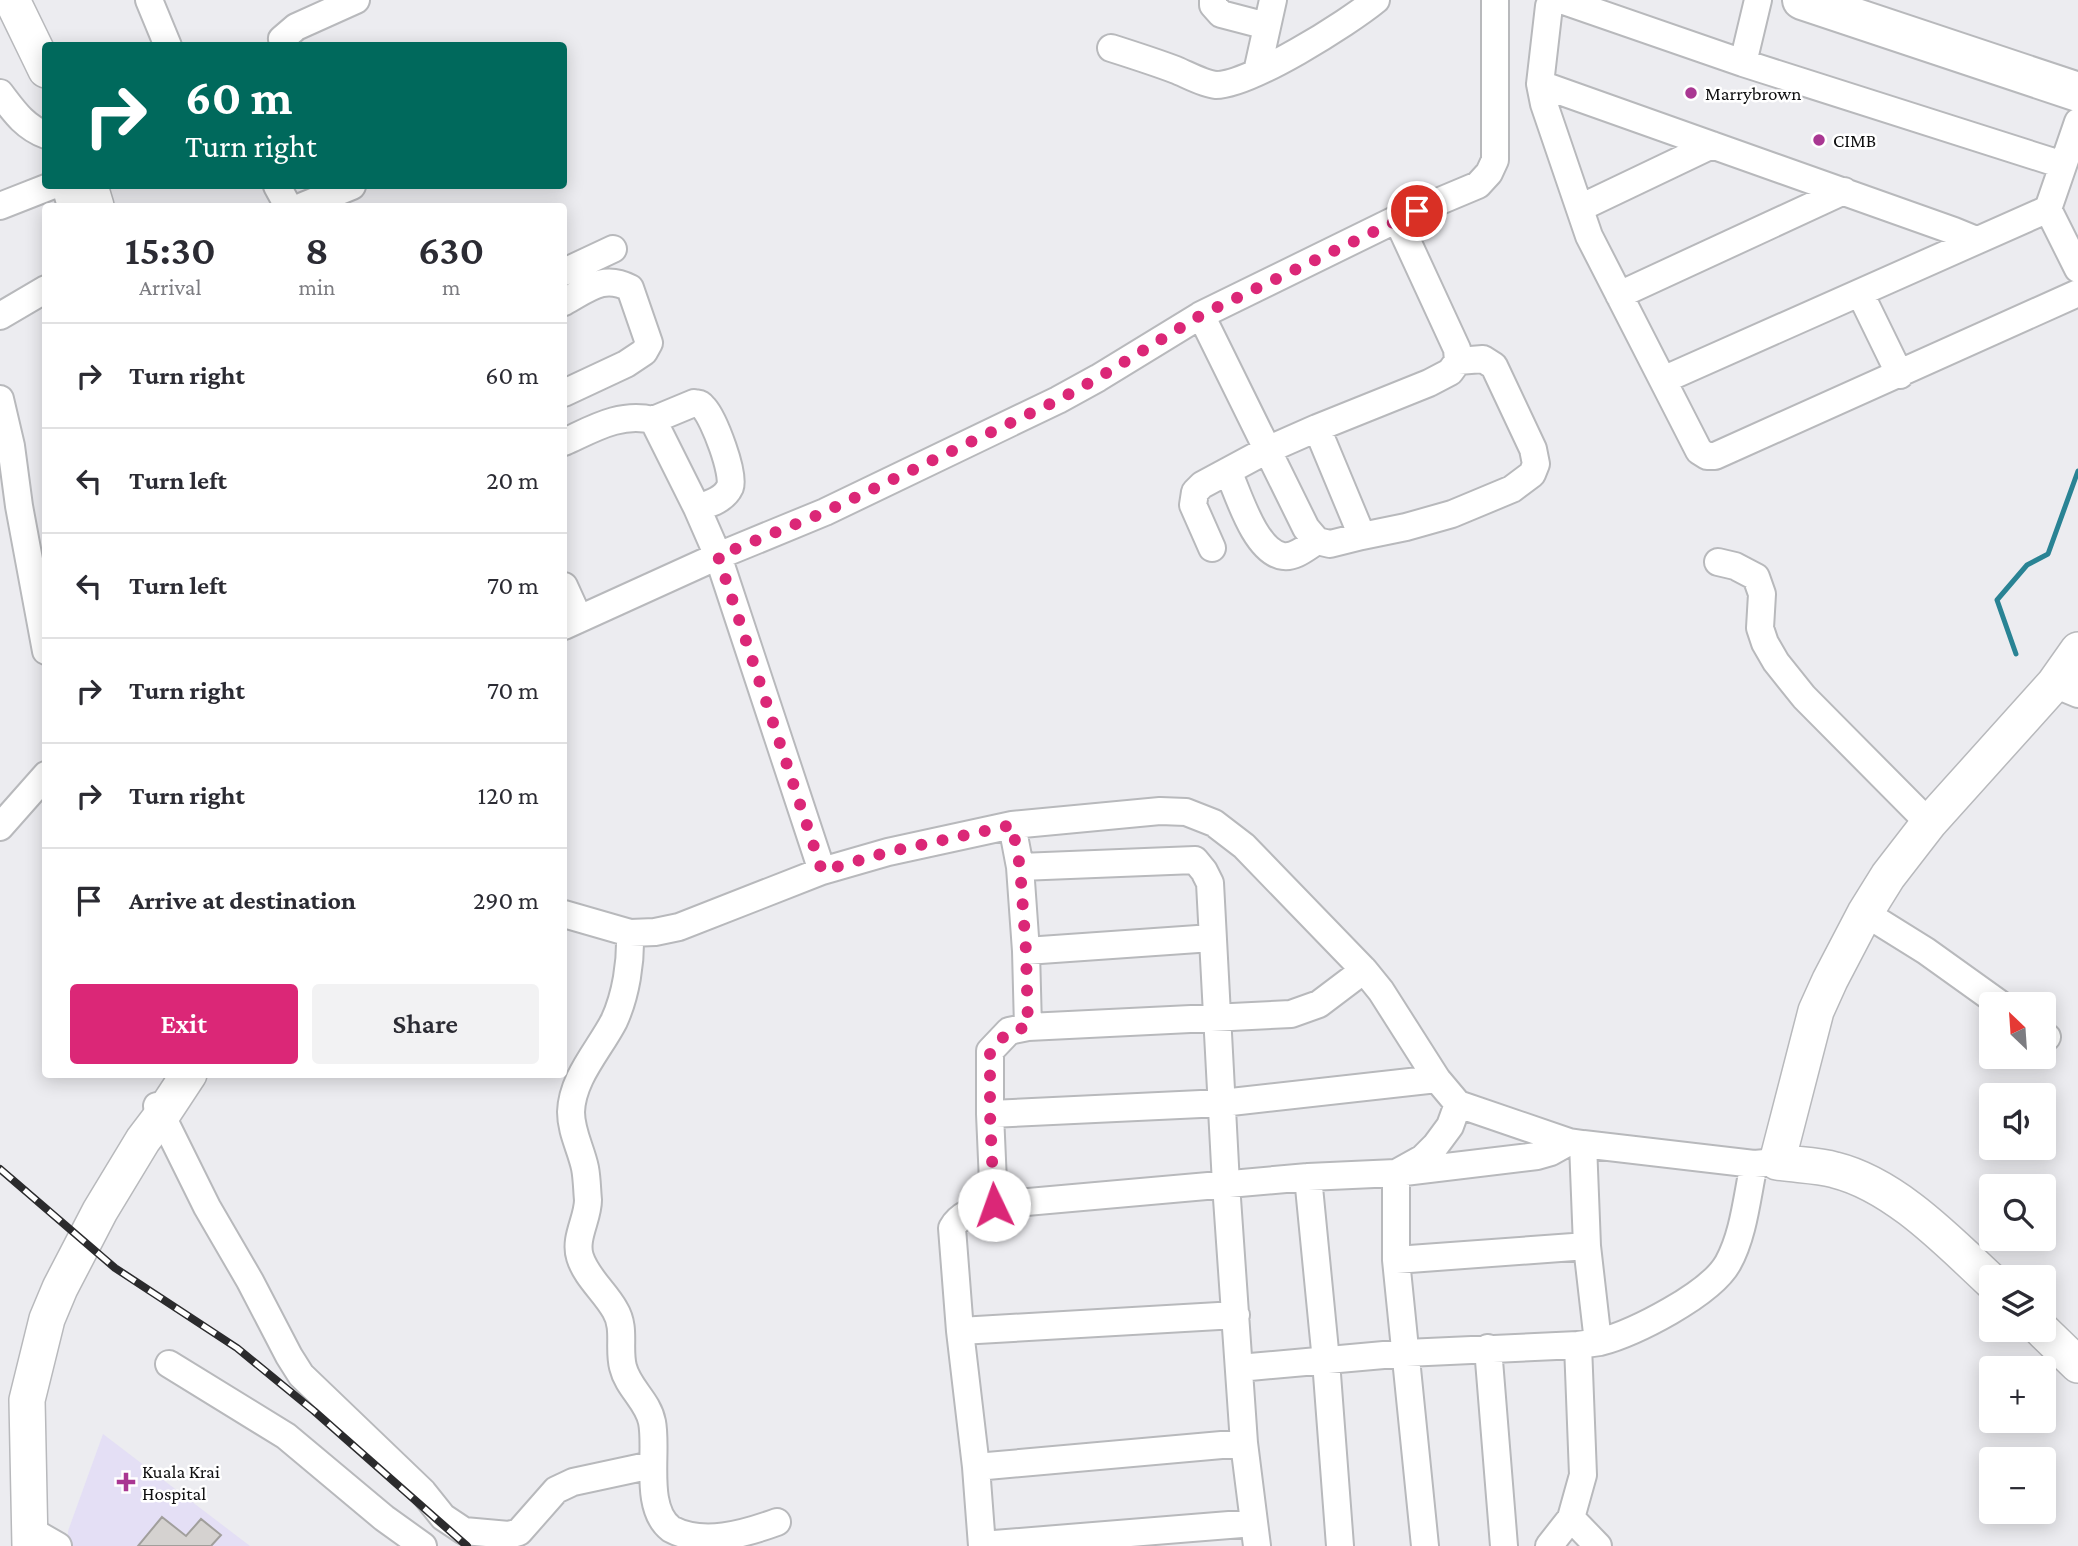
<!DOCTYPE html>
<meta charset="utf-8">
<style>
body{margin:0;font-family:"Crimson Pro",serif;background:#f2f2f3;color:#2b2b33;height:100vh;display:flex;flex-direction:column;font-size:26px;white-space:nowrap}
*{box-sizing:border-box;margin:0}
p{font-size:23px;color:#7c7c81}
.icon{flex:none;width:38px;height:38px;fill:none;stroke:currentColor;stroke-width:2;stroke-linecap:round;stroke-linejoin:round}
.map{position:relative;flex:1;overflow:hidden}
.drawer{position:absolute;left:42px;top:203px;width:525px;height:875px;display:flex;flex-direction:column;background:#fff;border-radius:7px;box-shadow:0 4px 18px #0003}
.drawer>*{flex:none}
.guide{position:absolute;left:42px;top:42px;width:525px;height:147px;border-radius:7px;box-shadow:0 4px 18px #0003;background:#00695c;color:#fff;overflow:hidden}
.needle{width:46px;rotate:335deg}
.fabs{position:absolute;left:1979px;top:992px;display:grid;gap:14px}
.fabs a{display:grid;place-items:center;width:77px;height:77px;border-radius:7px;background:#fff;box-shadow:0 4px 18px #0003;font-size:35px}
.pin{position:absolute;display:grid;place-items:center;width:60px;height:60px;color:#fff;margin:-30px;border:4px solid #fff;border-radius:50%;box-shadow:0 2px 7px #0007}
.me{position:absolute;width:77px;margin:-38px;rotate:357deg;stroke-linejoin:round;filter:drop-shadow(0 0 5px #0008)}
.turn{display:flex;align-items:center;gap:24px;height:147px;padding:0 28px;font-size:32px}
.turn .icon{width:91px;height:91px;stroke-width:2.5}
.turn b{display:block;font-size:49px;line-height:60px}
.eta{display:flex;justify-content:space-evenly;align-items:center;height:119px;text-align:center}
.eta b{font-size:42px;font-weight:600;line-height:49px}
.action{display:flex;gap:14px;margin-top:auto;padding:14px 28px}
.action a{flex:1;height:80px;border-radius:7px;background:#db2777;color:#fff;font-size:28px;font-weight:600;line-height:80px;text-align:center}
.action a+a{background:#f2f2f3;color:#2b2b33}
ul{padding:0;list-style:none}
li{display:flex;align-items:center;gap:21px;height:105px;padding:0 28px;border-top:2px solid #e1e1e2}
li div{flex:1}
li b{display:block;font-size:26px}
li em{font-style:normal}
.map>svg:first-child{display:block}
.medical{fill:#e4dff5}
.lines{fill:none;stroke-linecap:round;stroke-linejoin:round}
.stream{stroke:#298394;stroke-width:5}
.building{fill:#d5d2d0;stroke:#a19f9c;stroke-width:2}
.minor-casing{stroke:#b8b9bc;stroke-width:30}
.major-casing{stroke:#b8b9bc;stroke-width:38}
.highway-casing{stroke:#b8b9bc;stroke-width:42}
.minor{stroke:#fff;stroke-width:26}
.major{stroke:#fff;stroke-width:35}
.highway{stroke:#fff;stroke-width:38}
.rail-casing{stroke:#2b2b2d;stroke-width:8}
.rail{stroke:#fff;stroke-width:5;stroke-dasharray:16;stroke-linecap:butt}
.route{stroke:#db2777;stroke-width:12;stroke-dasharray:0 21.6}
.poi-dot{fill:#a93792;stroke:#fff;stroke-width:2.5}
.labels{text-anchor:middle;stroke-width:5;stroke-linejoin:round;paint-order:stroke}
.poi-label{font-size:19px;fill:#0f0f10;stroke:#fff;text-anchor:start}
</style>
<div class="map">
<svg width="2078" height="1546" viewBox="0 0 2078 1546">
<rect width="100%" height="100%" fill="#ececf0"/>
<path class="medical" d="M 103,1434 L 250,1546 L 68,1546 L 68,1531 Z"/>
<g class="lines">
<path class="stream" d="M 2016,654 L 1997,600 L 2027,565 L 2048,554 L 2078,471"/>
</g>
<path class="building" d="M 162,1517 L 186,1536 L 201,1519 L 221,1535 L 211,1546 L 138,1546 Z"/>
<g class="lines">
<defs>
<path id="minor" d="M 149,0 L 168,46
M 1213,0 L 1213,5 L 1221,14 L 1267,26
M 284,46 L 282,39 L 296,27 L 356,0
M 1111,48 C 1133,55 1155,62 1176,70 C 1188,75 1204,84 1216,85 C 1250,85 1348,23 1376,0
M 1743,63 L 1758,0
M 1257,72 L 1273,0
M 1540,84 L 1954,231 L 1976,240
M 0,93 C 13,110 24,127 46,135
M 2078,122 L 2048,209 L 2078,269
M 2063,165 L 1743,63 L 1561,0 L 1556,1 L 1549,6 L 1540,84 L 1544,104 L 1589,236 L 1699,451 L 1707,456 L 1715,456 L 2078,293
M 65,186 L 71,206
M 277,186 L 288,206
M 0,206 L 51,186
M 303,206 L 352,186
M 1580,208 L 1712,145
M 1397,219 L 1457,349 L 1458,361
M 564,272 L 613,249
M 1860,293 L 1900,375
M 1619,295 L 1844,191
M 564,302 C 588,289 603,274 630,288 L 649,343 L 644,352 L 626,364 L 564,393
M 1201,315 L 1306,528 L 1317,541 L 1330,544 L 1362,536
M 0,316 L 46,289
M 1663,380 L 2048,209
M 0,399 L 11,446 L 19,506 L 46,651
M 653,420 L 694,403 C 700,404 700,403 704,408 C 714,419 735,474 730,487 C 724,500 709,504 697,508
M 564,442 C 593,429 620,412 653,420 L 697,508 L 718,556 L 822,871
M 1228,471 C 1238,493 1255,552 1283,556 C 1295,558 1307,547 1317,541
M 1212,548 L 1193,505 L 1195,492 L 1202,485 L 1267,450 L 1317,428 L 1429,383 L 1450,372 L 1458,361 L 1483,359 L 1494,366 L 1533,449 L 1536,464 L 1532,474 L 1512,489 L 1452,514 L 1406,527 L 1362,536 L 1317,428
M 1718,562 L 1735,566 L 1756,577 L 1762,594 L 1760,628 L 1765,643 L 1776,662 L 1804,697 L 1929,823
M 564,586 L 579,619
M 564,626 L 718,556 L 825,512 L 1058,400 L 1098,378 L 1201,315 L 1397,219 L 1478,185 L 1489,173 L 1495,160 L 1495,0
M 2054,684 L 2078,694
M 1012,825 L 1020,867 L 1026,951 L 1028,1027
M 0,827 L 46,775
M 1020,867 L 1195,860 L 1204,871 L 1210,883 L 1226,1184 L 1244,1443 L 1257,1546
M 1865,913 L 1926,951 L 2000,1004
M 564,914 L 630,933 L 655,932 L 679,927 L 822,871 L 888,852 L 1012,825 L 1160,811 L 1186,812 L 1214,823 L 1244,846 L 1364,970 L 1381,991 L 1437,1079 L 1458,1104 L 1569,1142 L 1583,1144 L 1754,1164 L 1777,1162
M 630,933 C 631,962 626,995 614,1021 C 599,1050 572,1078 571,1112 C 571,1132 581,1149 585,1168 C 587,1178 587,1190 588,1200 C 588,1219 574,1238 580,1257 C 586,1277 605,1292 615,1310 C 626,1328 618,1348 623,1367 C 628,1388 648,1401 652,1422 C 658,1451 643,1508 671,1529 C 703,1546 744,1534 777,1522
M 1026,951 L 1212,938
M 1364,970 L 1319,1004 L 1291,1014 L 1028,1027 L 1009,1031 L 990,1051 L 990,1114 L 994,1205 L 1308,1177 L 1396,1173 L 1423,1158 L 1436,1145 L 1450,1126 L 1458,1104
M 2044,1035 L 2047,1037
M 157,1106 L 207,1207 L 250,1281 L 289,1356 L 301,1375 L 423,1492 L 443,1517 L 464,1531 L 509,1535 L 519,1532 L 556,1490 L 573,1482 L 652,1465
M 990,1114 L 1222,1103 L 1437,1079
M 1308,1177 L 1326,1361 L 1340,1546
M 1587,1246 L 1598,1342
M 1396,1260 L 1587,1246 L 1583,1144
M 960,1331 L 1236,1315
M 1488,1348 L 1504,1546
M 169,1364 L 286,1436 L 384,1518 L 423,1546
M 1239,1368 L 1406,1353 L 1578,1345 C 1585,1344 1593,1343 1600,1342 C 1634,1333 1710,1295 1728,1263 C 1744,1234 1747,1196 1754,1164
M 976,1467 L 1244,1443
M 1571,1518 L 1598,1546
M 30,1530 L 58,1546
M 982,1545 L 1254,1523
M 982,1546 L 976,1467 L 960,1331 L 952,1228 C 961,1212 977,1210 994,1205
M 1425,1546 L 1396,1260 L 1396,1173 L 1537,1156 L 1551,1152 L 1569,1142
M 1549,1546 L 1571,1518 L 1583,1475 L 1578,1345"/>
<path id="major" d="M 12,0 L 46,70
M 90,186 L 96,206
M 1992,1282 C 1948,1241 1895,1185 1835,1170 C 1817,1165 1796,1165 1777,1162 L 1816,1011 L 1830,980 L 1865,913 L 1888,876 L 1929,823 L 2054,684 L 2078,650
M 2042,1330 L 2078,1365
M 30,1546 L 27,1400 L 47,1319 L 60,1288 L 100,1211 L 143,1140 L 162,1115 L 189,1074"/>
<path id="highway" d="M 1802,0 L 2078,92"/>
</defs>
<use href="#minor" class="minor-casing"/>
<use href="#major" class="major-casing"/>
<use href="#highway" class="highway-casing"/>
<use href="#minor" class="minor"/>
<use href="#major" class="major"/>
<use href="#highway" class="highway"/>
<defs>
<path id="rail" d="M 0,1169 L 115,1268 L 237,1348 L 314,1411 L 467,1546"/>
</defs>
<use href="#rail" class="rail-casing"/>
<use href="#rail" class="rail"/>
</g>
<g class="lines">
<path class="route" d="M 994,1205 L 990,1114 L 990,1051 L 1009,1031 L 1028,1027 L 1026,951 L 1020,867 L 1012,825 L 888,852 L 822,871 L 718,556 L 825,512 L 1058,400 L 1098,378 L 1201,315 L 1417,211"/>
</g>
<g class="poi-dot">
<circle cx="1691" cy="93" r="7"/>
<circle cx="1819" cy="140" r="7"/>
<path d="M122.5 1471.5h7v7h7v7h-7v7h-7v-7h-7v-7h7z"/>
</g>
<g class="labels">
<g class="poi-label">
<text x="1705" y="100">Marrybrown</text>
<text x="1833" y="147">CIMB</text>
<text x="142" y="1478">Kuala Krai<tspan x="142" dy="22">Hospital</tspan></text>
</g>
</g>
</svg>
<div class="fabs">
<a><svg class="needle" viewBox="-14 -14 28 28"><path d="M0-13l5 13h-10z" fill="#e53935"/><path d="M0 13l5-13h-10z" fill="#7c7c81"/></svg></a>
<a><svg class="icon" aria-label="sound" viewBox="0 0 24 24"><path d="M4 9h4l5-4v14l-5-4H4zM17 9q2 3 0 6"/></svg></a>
<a><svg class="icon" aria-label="search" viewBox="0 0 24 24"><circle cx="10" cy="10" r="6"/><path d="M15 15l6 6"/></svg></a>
<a><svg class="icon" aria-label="layers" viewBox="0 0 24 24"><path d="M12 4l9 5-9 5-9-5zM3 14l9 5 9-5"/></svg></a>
<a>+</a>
<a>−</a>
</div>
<div class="pin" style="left:1417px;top:211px;background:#d93025"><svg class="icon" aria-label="arrive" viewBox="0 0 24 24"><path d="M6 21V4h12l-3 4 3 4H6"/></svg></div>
<svg class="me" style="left:994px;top:1205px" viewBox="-20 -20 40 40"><circle r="19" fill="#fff"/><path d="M0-13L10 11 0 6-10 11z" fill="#db2777"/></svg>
<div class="guide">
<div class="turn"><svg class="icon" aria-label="right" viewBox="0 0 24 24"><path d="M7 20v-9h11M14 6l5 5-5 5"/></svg><div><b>60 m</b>Turn right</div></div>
</div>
<section class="drawer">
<div class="eta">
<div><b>15:30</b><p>Arrival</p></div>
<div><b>8</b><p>min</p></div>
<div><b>630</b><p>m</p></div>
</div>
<ul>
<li><svg class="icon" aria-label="right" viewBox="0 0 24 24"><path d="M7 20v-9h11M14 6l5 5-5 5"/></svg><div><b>Turn right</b></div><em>60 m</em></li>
<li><svg class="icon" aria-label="left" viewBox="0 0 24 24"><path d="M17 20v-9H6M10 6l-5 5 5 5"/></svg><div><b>Turn left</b></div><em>20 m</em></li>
<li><svg class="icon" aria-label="left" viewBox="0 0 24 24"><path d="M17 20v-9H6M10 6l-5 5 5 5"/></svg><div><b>Turn left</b></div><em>70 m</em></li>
<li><svg class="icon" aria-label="right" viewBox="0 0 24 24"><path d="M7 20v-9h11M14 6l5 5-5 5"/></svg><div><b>Turn right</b></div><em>70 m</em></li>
<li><svg class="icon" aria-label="right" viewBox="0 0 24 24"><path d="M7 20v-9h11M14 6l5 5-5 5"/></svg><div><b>Turn right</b></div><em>120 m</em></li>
<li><svg class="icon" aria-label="arrive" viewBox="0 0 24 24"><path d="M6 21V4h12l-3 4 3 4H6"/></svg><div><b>Arrive at destination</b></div><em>290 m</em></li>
</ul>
<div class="action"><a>Exit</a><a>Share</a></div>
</section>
</div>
